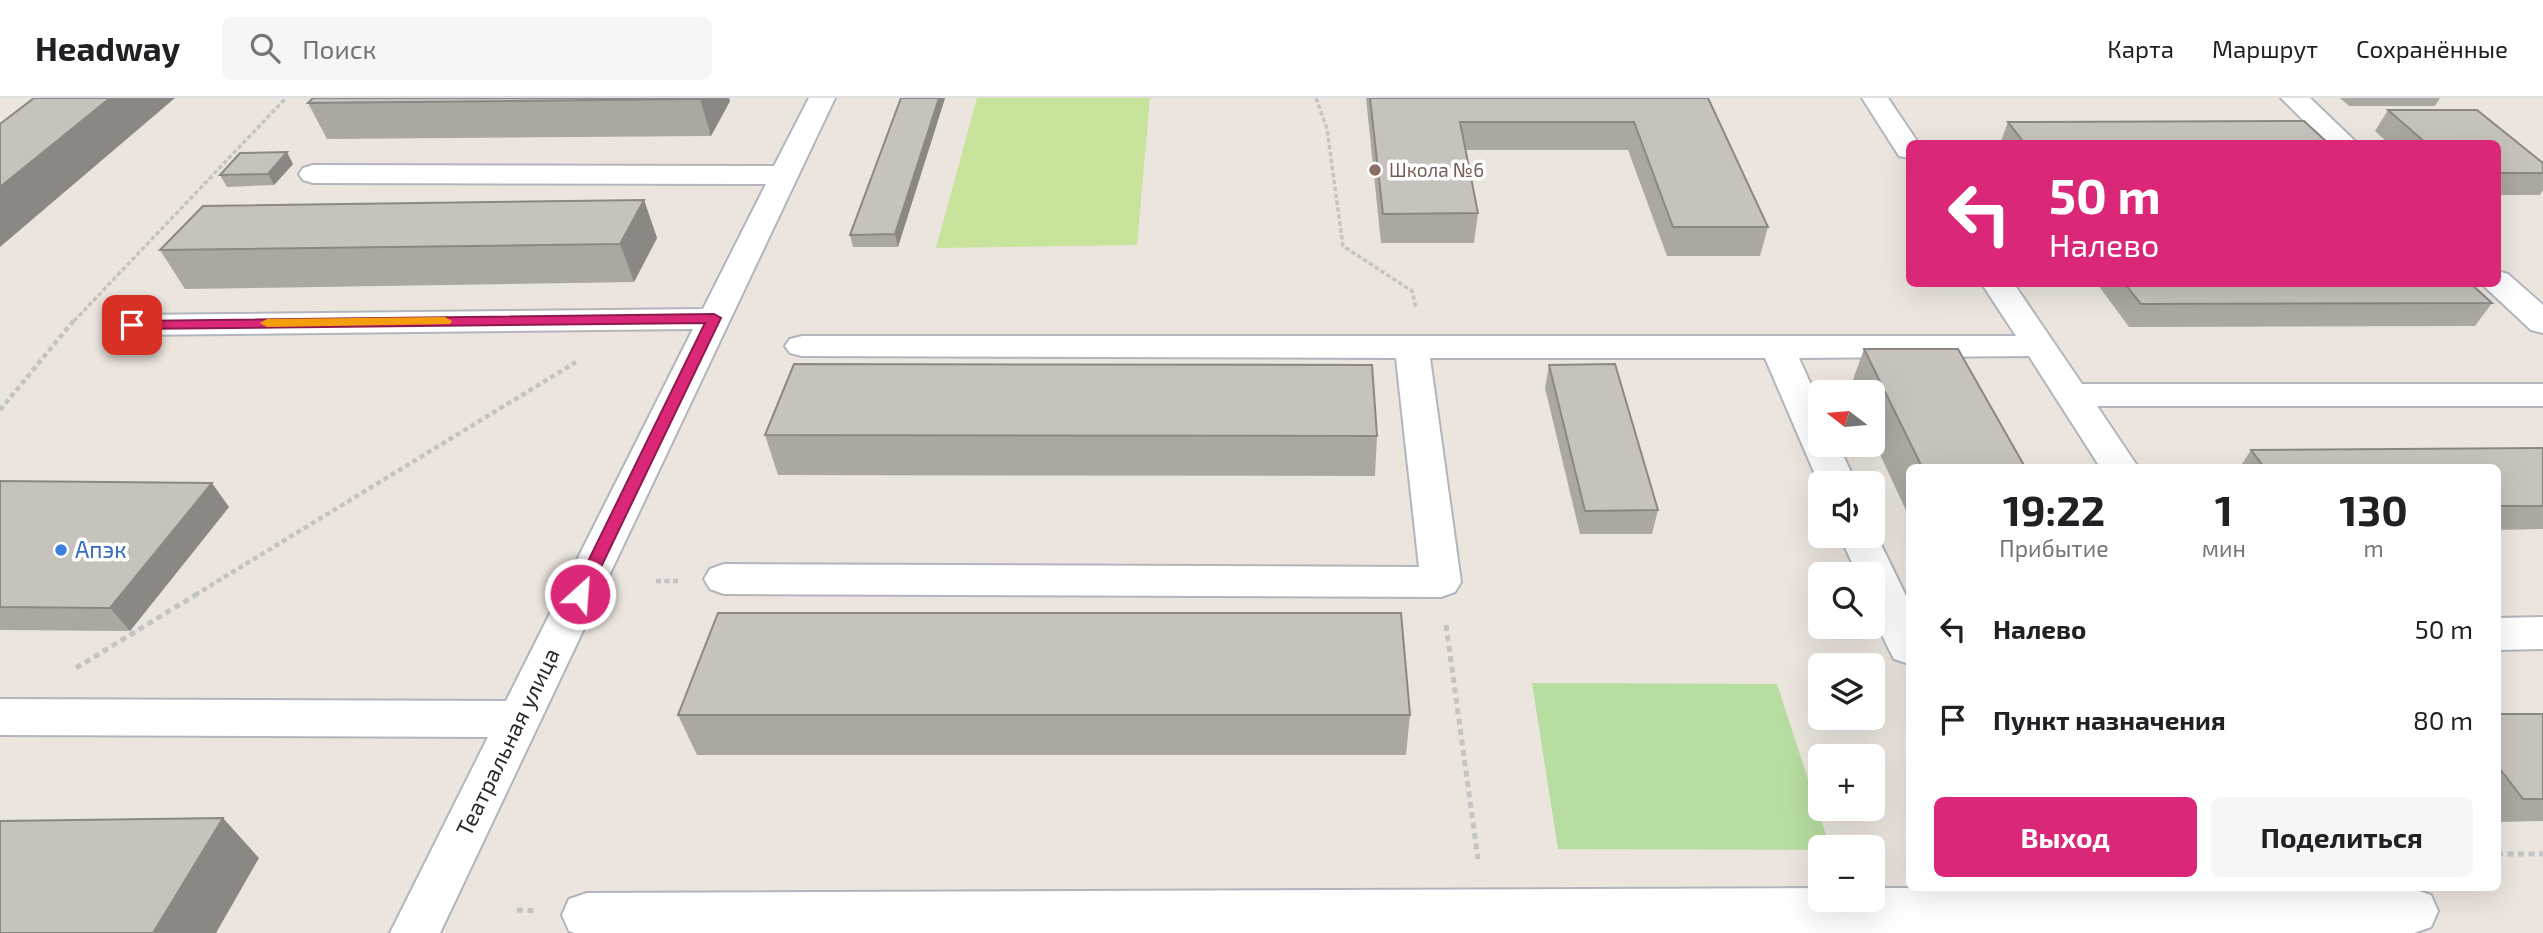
<!DOCTYPE html>
<html lang="ru">
<meta charset="utf-8">
<style>
body{margin:0;font-family:"Exo 2",sans-serif;background:#f6f6f6;color:#202124;height:100vh;display:flex;flex-direction:column;font-size:26px;white-space:nowrap}
*{box-sizing:border-box;margin:0}
p{font-size:23px;color:#757577}
.icon{flex:none;width:38px;height:38px;fill:none;stroke:currentColor;stroke-width:2;stroke-linecap:round;stroke-linejoin:round}
.map{position:relative;flex:1;overflow:hidden}
.panel{position:absolute;left:1906px;top:366px;width:595px;height:427px;display:flex;flex-direction:column;background:#fff;border-radius:10px;box-shadow:0 7px 28px #0002}
.panel>*{flex:none}
.banner{position:absolute;left:1906px;top:42px;width:595px;height:147px;border-radius:10px;box-shadow:0 7px 28px #0002;background:#db2777;color:#fff;overflow:hidden}
.needle{width:46px;rotate:286deg}
.fabs{position:absolute;left:1808px;top:282px;display:grid;gap:14px}
.fabs a{display:grid;place-items:center;width:77px;height:77px;border-radius:10px;background:#fff;box-shadow:0 7px 28px #0002;font-size:35px}
.pin{position:absolute;display:grid;place-items:center;width:60px;height:60px;color:#fff;margin:-30px;border-radius:14px;box-shadow:0 4px 10px #0006}
.me{position:absolute;width:77px;margin:-38px;rotate:26deg;stroke-linejoin:round;filter:drop-shadow(0 0 5px #0008)}
.turn{display:flex;align-items:center;gap:24px;height:147px;padding:0 28px;font-size:32px}
.turn .icon{width:91px;height:91px;stroke-width:2.5}
.turn b{display:block;font-size:49px;line-height:60px}
.eta{display:flex;justify-content:space-evenly;align-items:center;height:119px;text-align:center}
.eta b{font-size:42px;font-weight:700;line-height:49px}
.button{display:flex;gap:14px;margin-top:auto;padding:14px 28px}
.button a{flex:1;height:80px;border-radius:10px;background:#db2777;color:#fff;font-size:28px;font-weight:700;line-height:80px;text-align:center}
.button a+a{background:#f6f6f6;color:#202124}
ul{padding:0;list-style:none}
li{display:flex;align-items:center;gap:21px;height:91px;padding:0 28px}
li div{flex:1}
li b{display:block;font-size:26px}
li em{font-style:normal}
header{display:flex;align-items:center;gap:42px;box-sizing:border-box;height:98px;padding:0 35px;background:#fff;border-bottom:2px solid #e0e0e0}
header strong{font-size:33px}
nav{display:flex;gap:38px;margin-inline-start:auto;font-size:24px}
.search{width:490px;height:63px;background:#f6f6f6;display:flex;align-items:center;gap:18px;box-sizing:border-box;padding:0 24px;border-radius:10px;color:#757577;font-size:26px}
.map>svg:first-child{display:block}
.green{fill:#b7dda0}
.pitch{fill:#c8e39c}
.lines{fill:none;stroke-linecap:round;stroke-linejoin:round}
.minor-casing{stroke:#b2b5bd;stroke-width:4}
.path-far2{stroke:#c4c4c4;stroke-width:3.5;stroke-dasharray:4.5 2.5;stroke-linecap:butt}
.path-far1{stroke:#c4c4c4;stroke-width:4.5;stroke-dasharray:5 3.5;stroke-linecap:butt}
.path{stroke:#c4c4c4;stroke-width:5;stroke-dasharray:6 4.5;stroke-linecap:butt}
.minor{fill:#fff;fill-rule:evenodd}
.wall{fill:#aba8a2}
.shaded-wall{fill:#8b8884}
.building{fill:#c7c3bc;stroke:#8b8884;stroke-width:2}
.route{fill:#db2777;stroke:#8e194d;stroke-width:2}
.slow{fill:#f59e0b}
.education-dot{fill:#8d6e63;stroke:#fff;stroke-width:2.5}
.shop-dot{fill:#3f7fe0;stroke:#fff;stroke-width:2.5}
.labels{text-anchor:middle;stroke-width:7;stroke-linejoin:round;paint-order:stroke}
.far-education-label{font-size:19px;fill:#785e54;stroke:#fff;text-anchor:start}
.shop-label{font-size:23px;fill:#366cbe;stroke:#fff;text-anchor:start}
.street-label{font-size:23px;fill:#2b2b2b;stroke:#fff}
</style>
<header>
<strong>Headway</strong>
<div class="search"><svg class="icon" aria-label="search" viewBox="0 0 24 24"><circle cx="10" cy="10" r="6"/><path d="M15 15l6 6"/></svg>Поиск</div>
<nav><a>Карта</a><a>Маршрут</a><a>Сохранённые</a></nav>
</header>
<div class="map">
<svg width="2543" height="835" viewBox="0 0 2543 835">
<rect width="100%" height="100%" fill="#ebe5de"/>
<path class="green" d="M 1532,585 L 1777,586 L 1830,749 L 1820,749 L 1820,752 L 1558,751 Z"/>
<path class="pitch" d="M 977,0 L 1150,0 L 1137,147 L 936,150 Z"/>
<g class="lines">
<defs>
<path id="minor" d="M 809,0 L 835,0 L 440,835 L 390,835 L 488,639 L 0,637 L 0,601 L 506,603 L 693,231 L 132,237 L 120,234 L 115,227 L 120,220 L 132,217 L 703,211 L 766,86 L 313,85 L 303,82 L 299,76 L 303,70 L 313,67 L 774,68 Z
M 1862,0 L 1888,0 L 1919,46 L 1909,46 L 1909,60 L 1899,58 Z
M 2281,0 L 2310,0 L 2358,46 L 2327,46 Z
M 2497,173 L 2508,176 L 2543,207 L 2543,235 L 2531,232 L 2486,190 L 2483,186 L 2497,186 Z
M 1982,186 L 2014,186 L 2082,286 L 2543,286 L 2543,308 L 2097,308 L 2138,369 L 2100,369 L 2029,258 L 1799,260 L 1820,307 L 1820,346 L 1838,346 L 1856,385 L 1820,385 L 1820,388 L 1765,260 L 1430,260 L 1461,484 L 1455,494 L 1441,499 L 724,496 L 710,491 L 704,481 L 710,471 L 724,466 L 1419,469 L 1396,260 L 802,258 L 790,255 L 785,248 L 790,241 L 802,238 L 2016,238 Z
M 1872,428 L 1909,504 L 1909,566 L 1894,561 C 1876,527 1872,514 1872,476 L 1857,476 L 1840,438 L 1872,438 Z
M 2543,519 L 2543,551 L 2497,552 L 2497,520 Z
M 1820,790 L 1820,802 L 1872,802 L 1872,790 L 2413,791 L 2431,797 L 2438,813 L 2431,829 L 2414,835 L 575,835 L 569,833 L 562,817 L 569,801 L 587,795 Z"/>
</defs>
<use href="#minor" class="minor-casing"/>
<path class="path-far2" d="M 1316,0 L 1327,31 L 1343,148 L 1412,193 L 1416,210
M 74,223 L 286,0"/>
<path class="path-far1" d="M 0,312 L 75,221
M 656,483 L 680,483
M 195,497 L 576,264"/>
<path class="path" d="M 1446,527 L 1478,761
M 76,570 L 197,496
M 2497,756 L 2543,756
M 517,812 L 537,813"/>
<use href="#minor" class="minor"/>
</g>
<path class="wall" d="M 729,0 L 730,3 L 711,38 L 327,41 L 308,5 Z
M 901,0 L 945,0 L 898,149 L 853,149 L 850,137 Z
M 1366,0 L 1708,0 L 1768,129 L 1760,158 L 1667,158 L 1628,52 L 1465,52 L 1478,115 L 1474,145 L 1381,145 Z
M 2340,0 L 2440,0 L 2435,8 L 2349,8 Z
M 2388,12 L 2477,12 L 2543,65 L 2543,92 L 2540,97 L 2497,97 L 2497,46 L 2389,46 L 2375,33 Z
M 2008,24 L 2329,46 L 2000,46 Z
M 293,66 L 274,87 L 227,89 L 220,77 Z
M 644,102 L 657,140 L 634,184 L 185,191 L 160,152 Z
M 2098,186 L 2471,186 L 2492,205 L 2475,228 L 2129,229 L 2098,187 Z
M 1864,251 L 2025,369 L 1909,369 L 1909,419 L 1872,339 L 1872,294 L 1852,294 L 1850,290 Z
M 1549,267 L 1658,412 L 1652,436 L 1580,436 L 1545,290 Z
M 765,337 L 1377,338 L 1375,378 L 778,377 Z
M 2543,350 L 2543,431 L 2497,432 L 2497,369 Z
M 2251,352 L 2264,369 L 2240,369 Z
M 0,383 L 229,409 L 130,533 L 0,532 Z
M 2497,616 L 2543,616 L 2543,723 L 2499,724 L 2497,721 Z
M 678,617 L 1410,617 L 1406,657 L 697,657 Z"/>
<path class="shaded-wall" d="M 110,0 L 175,0 L 0,149 L 0,89 Z
M 701,0 L 729,0 L 730,3 L 711,38 L 700,1 Z
M 939,0 L 945,0 L 898,149 L 895,136 Z
M 287,54 L 293,66 L 274,87 L 268,76 Z
M 644,102 L 657,140 L 634,184 L 620,146 Z
M 212,385 L 229,409 L 130,533 L 110,510 Z
M 223,720 L 259,760 L 216,835 L 153,835 Z"/>
<path class="building" d="M 34,0 L 110,0 L 0,89 L 0,26 Z
M 313,0 L 701,0 L 700,1 L 308,5 Z
M 901,0 L 939,0 L 895,136 L 850,137 Z
M 1370,0 L 1708,0 L 1768,129 L 1673,129 L 1634,24 L 1460,24 L 1478,115 L 1383,116 Z
M 2388,12 L 2477,12 L 2543,65 L 2543,75 L 2497,75 L 2497,46 L 2427,46 Z
M 2304,23 L 2329,46 L 2025,46 L 2008,24 Z
M 287,54 L 268,76 L 220,77 L 240,55 Z
M 644,102 L 620,146 L 160,152 L 203,108 Z
M 2125,186 L 2471,186 L 2492,205 L 2141,206 Z
M 1864,251 L 1958,251 L 2025,369 L 1922,369 Z
M 794,266 L 1372,267 L 1377,338 L 765,337 Z
M 1615,266 L 1658,412 L 1585,413 L 1549,267 Z
M 2543,350 L 2543,408 L 2497,408 L 2497,369 L 2264,369 L 2251,352 Z
M 0,383 L 212,385 L 110,510 L 0,509 Z
M 718,515 L 1401,515 L 1410,617 L 678,617 Z
M 2497,616 L 2543,616 L 2543,701 L 2523,701 L 2497,667 Z
M 223,720 L 153,835 L 0,835 L 0,723 Z"/>
<path class="route" d="M 714,216 L 721,220 L 588,496 L 580,502 L 572,496 L 705,225 L 132,231 L 125,227 L 132,223 Z"/>
<path class="slow" d="M 445,219 L 452,223 L 450,226 L 267,229 L 260,225 L 267,221 Z"/>
<circle class="education-dot" cx="1375" cy="72" r="7"/>
<circle class="shop-dot" cx="61" cy="452" r="7"/>
<g class="labels">
<g class="far-education-label">
<text x="1389" y="79">Школа №6</text>
</g>
<g class="shop-label">
<text x="75" y="460">Апэк</text>
</g>
<g class="street-label">
<text transform="translate(508 644) rotate(-64)" y="8">Театральная улица</text>
</g>
</g>
</svg>
<div class="fabs">
<a><svg class="needle" viewBox="-14 -14 28 28"><path d="M0-13l5 13h-10z" fill="#e53935"/><path d="M0 13l5-13h-10z" fill="#757577"/></svg></a>
<a><svg class="icon" aria-label="sound" viewBox="0 0 24 24"><path d="M4 9h4l5-4v14l-5-4H4zM17 9q2 3 0 6"/></svg></a>
<a><svg class="icon" aria-label="search" viewBox="0 0 24 24"><circle cx="10" cy="10" r="6"/><path d="M15 15l6 6"/></svg></a>
<a><svg class="icon" aria-label="layers" viewBox="0 0 24 24"><path d="M12 4l9 5-9 5-9-5zM3 14l9 5 9-5"/></svg></a>
<a>+</a>
<a>−</a>
</div>
<div class="pin" style="left:132px;top:227px;background:#d93025"><svg class="icon" aria-label="arrive" viewBox="0 0 24 24"><path d="M6 21V4h12l-3 4 3 4H6"/></svg></div>
<svg class="me" style="left:580px;top:496px" viewBox="-20 -20 40 40"><circle r="17" fill="#db2777" stroke="#fff" stroke-width="3"/><path d="M0-11L8 9 0 5-8 9z" fill="#fff"/></svg>
<div class="banner">
<div class="turn"><svg class="icon" aria-label="left" viewBox="0 0 24 24"><path d="M17 20v-9H6M10 6l-5 5 5 5"/></svg><div><b>50 m</b>Налево</div></div>
</div>
<section class="panel">
<div class="eta">
<div><b>19:22</b><p>Прибытие</p></div>
<div><b>1</b><p>мин</p></div>
<div><b>130</b><p>m</p></div>
</div>
<ul>
<li><svg class="icon" aria-label="left" viewBox="0 0 24 24"><path d="M17 20v-9H6M10 6l-5 5 5 5"/></svg><div><b>Налево</b></div><em>50 m</em></li>
<li><svg class="icon" aria-label="arrive" viewBox="0 0 24 24"><path d="M6 21V4h12l-3 4 3 4H6"/></svg><div><b>Пункт назначения</b></div><em>80 m</em></li>
</ul>
<div class="button"><a>Выход</a><a>Поделиться</a></div>
</section>
</div>
